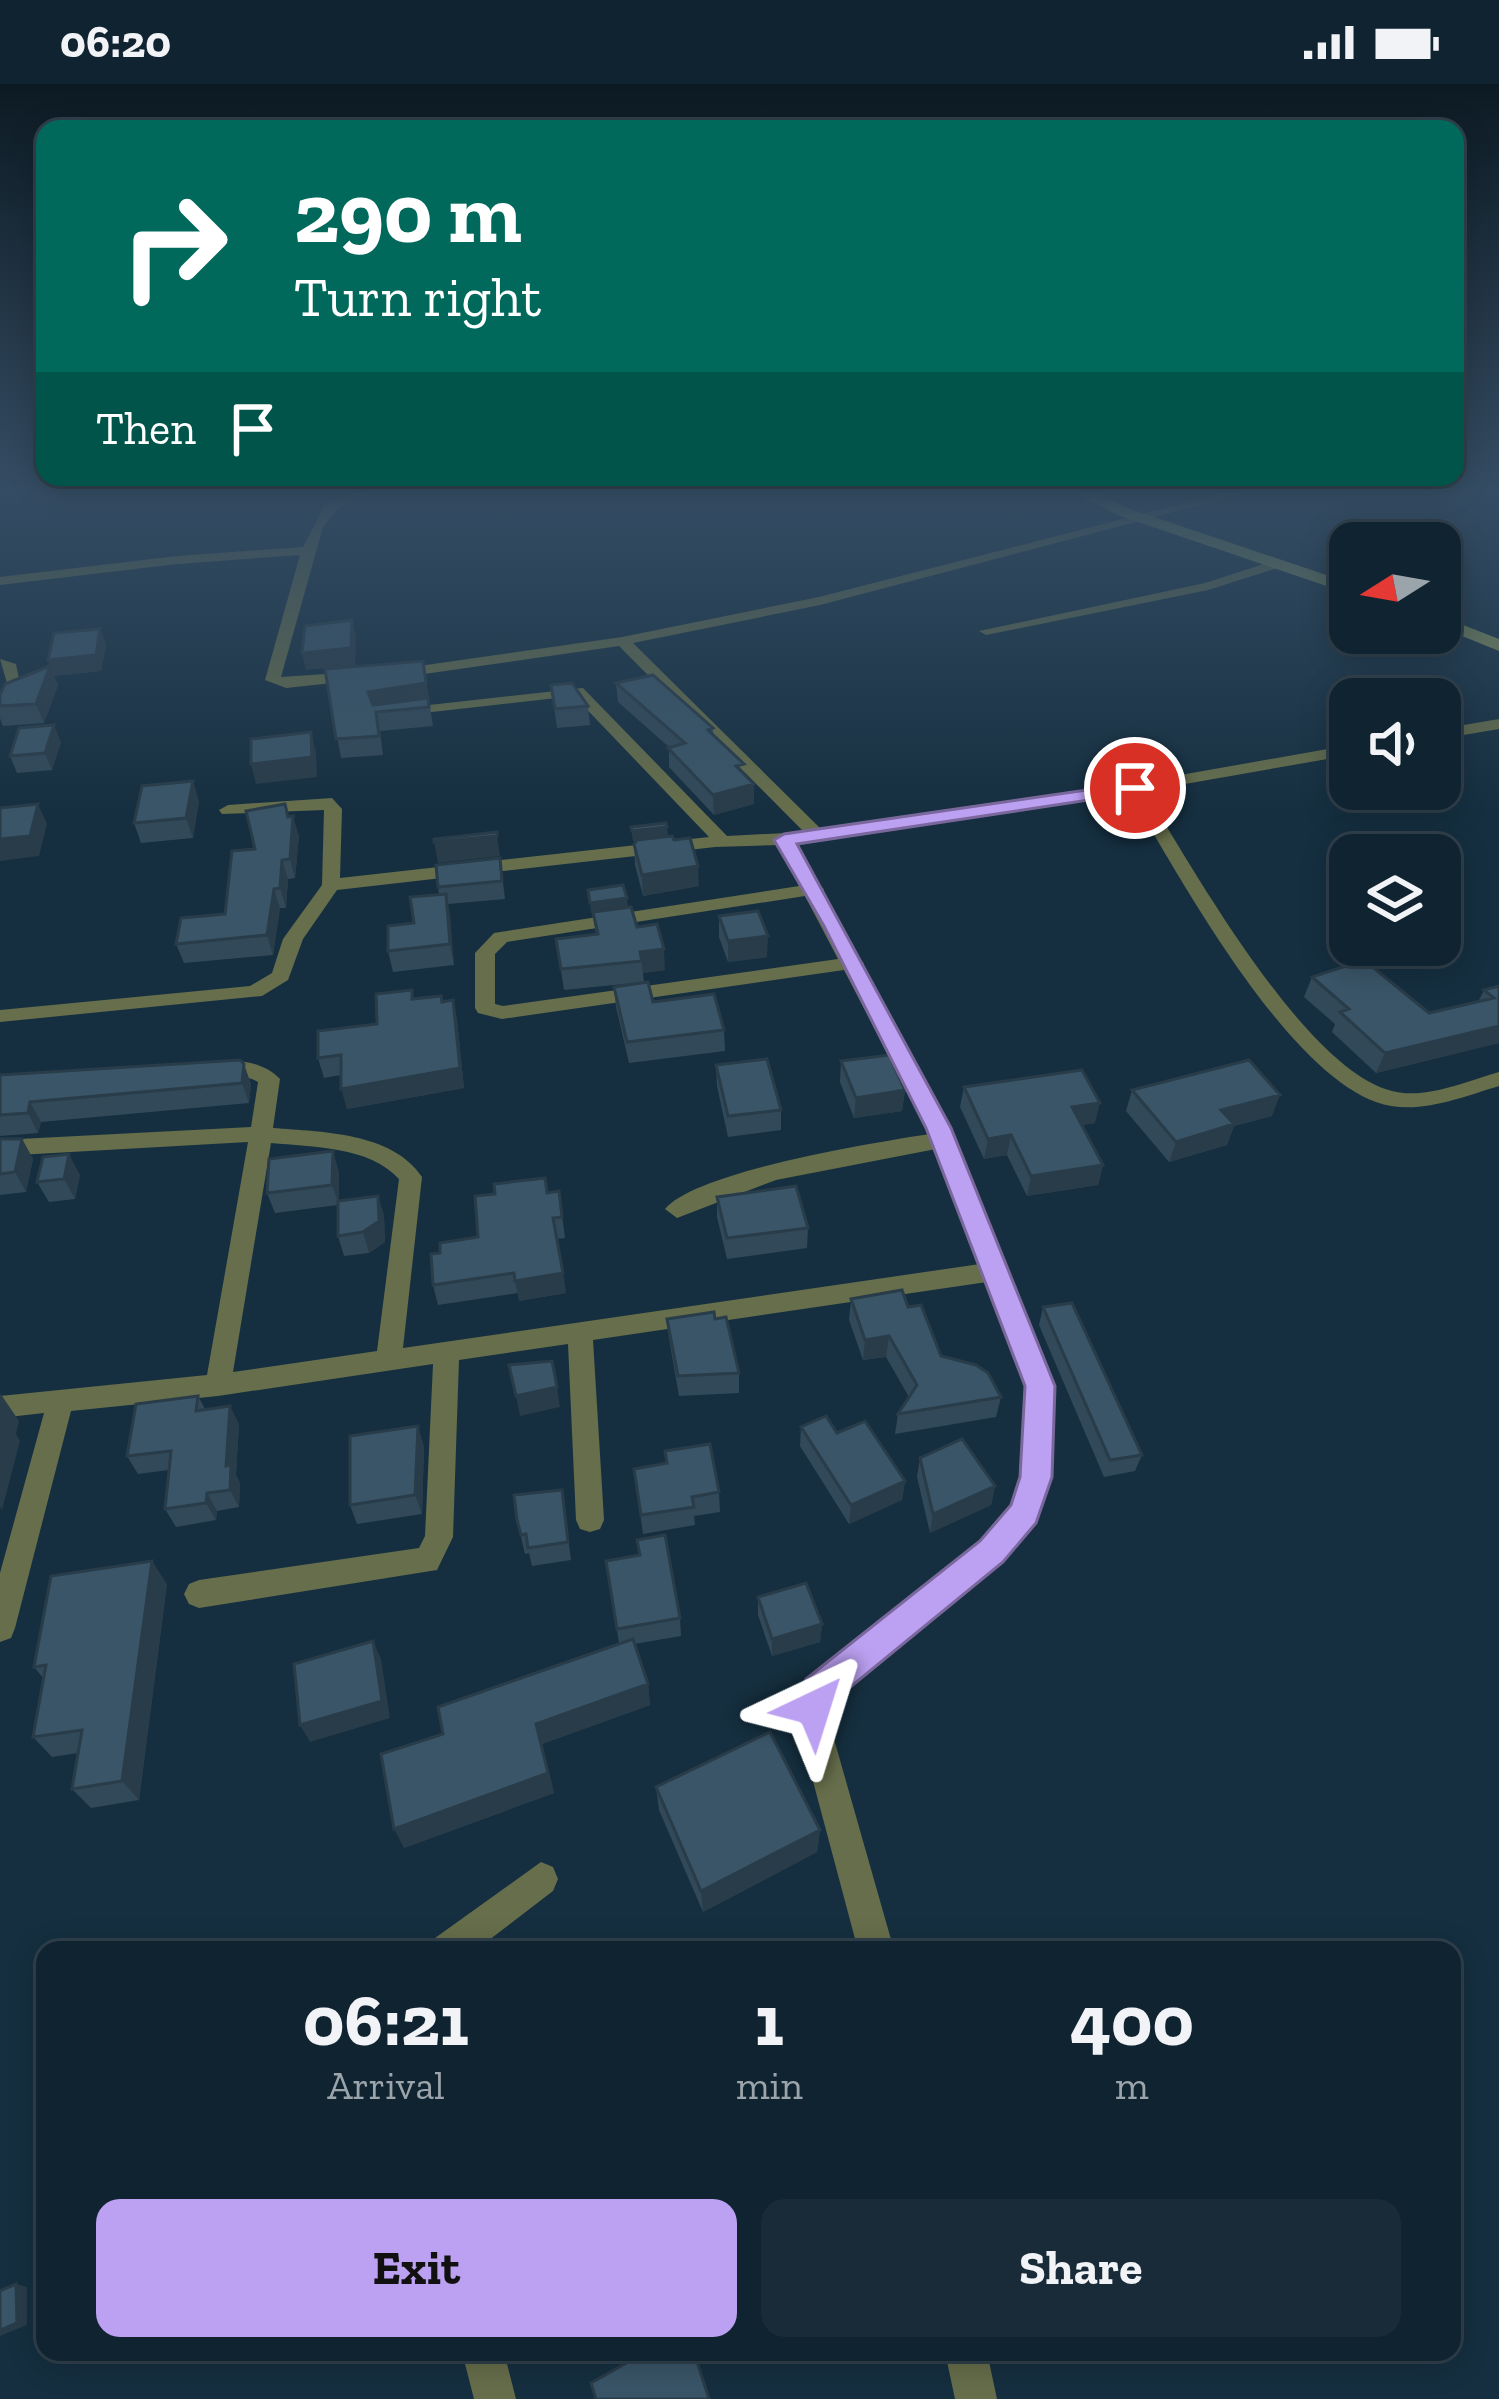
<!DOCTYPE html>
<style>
body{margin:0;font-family:"Zilla Slab",serif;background:#192b38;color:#f1f3f6;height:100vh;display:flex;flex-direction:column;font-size:45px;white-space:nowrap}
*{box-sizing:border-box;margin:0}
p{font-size:39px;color:#9ca4ab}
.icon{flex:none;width:66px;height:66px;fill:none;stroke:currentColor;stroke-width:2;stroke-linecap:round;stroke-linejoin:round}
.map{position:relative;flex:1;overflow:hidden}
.drawer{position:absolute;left:36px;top:1857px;width:1425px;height:420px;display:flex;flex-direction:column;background:#102330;border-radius:24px;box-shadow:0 6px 30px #0003,0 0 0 3px #30404c}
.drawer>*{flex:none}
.guide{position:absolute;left:36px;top:36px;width:1428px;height:366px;border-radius:24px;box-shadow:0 6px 30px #0003,0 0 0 3px #30404c;background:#00695c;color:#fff;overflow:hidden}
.needle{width:78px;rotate:259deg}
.fabs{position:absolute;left:1329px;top:438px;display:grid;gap:24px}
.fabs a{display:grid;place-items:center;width:132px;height:132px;border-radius:24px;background:#102330;box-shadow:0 6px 30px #0003,0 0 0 3px #30404c;font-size:60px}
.pin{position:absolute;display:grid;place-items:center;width:102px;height:102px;color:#fff;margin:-51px;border:6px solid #fff;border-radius:50%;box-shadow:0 3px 12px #0007}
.me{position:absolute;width:132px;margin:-66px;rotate:41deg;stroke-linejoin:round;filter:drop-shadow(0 0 9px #0008)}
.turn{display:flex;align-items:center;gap:42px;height:252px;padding:0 60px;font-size:54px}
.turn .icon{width:156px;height:156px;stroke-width:2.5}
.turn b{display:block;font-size:84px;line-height:102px}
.then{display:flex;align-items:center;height:114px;padding:0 60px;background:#0003;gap:24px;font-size:45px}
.eta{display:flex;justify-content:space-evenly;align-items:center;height:204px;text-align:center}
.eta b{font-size:72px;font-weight:700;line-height:84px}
.button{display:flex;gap:24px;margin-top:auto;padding:24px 60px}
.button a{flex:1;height:138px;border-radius:24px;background:#bca0f2;color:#111;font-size:48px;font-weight:700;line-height:138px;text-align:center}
.button a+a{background:#192b38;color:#f1f3f6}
.status{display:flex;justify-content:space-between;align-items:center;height:84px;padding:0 60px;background:#102330;direction:ltr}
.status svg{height:33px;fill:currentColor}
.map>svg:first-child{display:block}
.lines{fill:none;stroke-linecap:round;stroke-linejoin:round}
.street{fill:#666e4b;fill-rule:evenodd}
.secondary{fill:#86935a;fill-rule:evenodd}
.wall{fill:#324959}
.shaded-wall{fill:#293c49}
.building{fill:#3a5568;stroke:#293c49;stroke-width:3}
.route{fill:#bca0f2;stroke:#7a689d;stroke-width:3}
</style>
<div class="status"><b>06:20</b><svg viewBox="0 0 49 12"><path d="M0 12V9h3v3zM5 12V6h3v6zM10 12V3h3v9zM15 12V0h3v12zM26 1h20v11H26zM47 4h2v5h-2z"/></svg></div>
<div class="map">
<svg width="1499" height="2315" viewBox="0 0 1499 2315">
<rect width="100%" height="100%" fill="#152f40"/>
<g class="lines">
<path class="street" d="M 357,405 L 376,405 L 340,422 L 323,443 L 281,593 L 356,588 L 361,590 L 361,596 L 286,604 L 265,596 L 300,471 L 177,480 L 0,501 L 0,493 L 177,472 L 303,463 L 324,423 Z
M 1240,405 L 1261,405 L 820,521 L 633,559 L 821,745 L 1135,699 L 1350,661 L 1350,671 L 1145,707 C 1193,784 1304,985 1392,1007 C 1425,1016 1467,997 1499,988 L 1499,1002 C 1466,1012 1426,1028 1391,1022 C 1294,1006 1179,791 1130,710 L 795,760 L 817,800 L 824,805 L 822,809 L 857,874 L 864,879 L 862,882 L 950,1044 L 1053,1302 L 1050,1393 L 1035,1438 L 1002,1476 L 832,1618 L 830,1641 L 894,1866 L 858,1866 L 798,1641 C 799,1620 804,1602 819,1587 L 982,1458 L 1013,1423 L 1022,1393 L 1027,1302 L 987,1198 L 593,1256 L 604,1436 L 600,1445 L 590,1448 L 580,1445 L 576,1436 L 568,1260 L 459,1276 L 453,1453 L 437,1486 L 199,1524 L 189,1520 L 184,1510 L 189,1500 L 199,1496 L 419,1464 L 425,1452 L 433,1280 L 218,1312 L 71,1327 L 15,1544 L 11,1554 L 0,1558 L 0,1489 L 44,1329 L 0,1334 L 0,1312 L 207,1291 L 248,1058 L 0,1072 L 0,1056 L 251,1043 L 258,998 C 241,987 218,1001 203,987 C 224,970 262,976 280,995 L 273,1044 C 322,1048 392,1048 422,1093 L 403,1264 L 980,1180 L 936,1065 L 776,1096 L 677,1134 L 665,1125 C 697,1087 877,1058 930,1050 L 844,886 L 502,935 L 478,929 L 475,924 L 475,869 L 494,849 L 799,802 L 778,761 L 715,763 L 337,806 L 303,855 L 288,896 L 262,912 L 0,938 L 0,926 L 250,902 L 272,889 L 283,855 L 322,801 L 324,726 L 222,730 L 219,726 L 228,721 L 332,714 L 342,725 L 340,794 L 709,753 L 574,612 L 396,632 L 396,626 L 402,624 L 583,604 L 727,752 L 804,748 L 619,562 L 396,594 L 391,592 L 391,586 L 622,553 L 819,513 ZM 805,812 L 838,875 L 503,922 L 495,920 L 495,870 L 507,858 ZM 271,1059 C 312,1063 369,1062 399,1095 L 377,1267 L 233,1288 Z
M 1279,475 L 1286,479 L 1284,482 L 1208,506 L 986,551 L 979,547 L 1205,499 Z
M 0,575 L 16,580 L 22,609 L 9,606 Z
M 1499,635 L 1499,645 L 1440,655 L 1440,645 Z
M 541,1778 L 553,1783 L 558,1795 L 553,1807 L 476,1866 L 429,1866 L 435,1854 Z
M 462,2268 L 504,2268 L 516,2315 L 474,2315 Z
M 945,2268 L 987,2268 L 997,2315 L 955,2315 Z"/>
<path class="secondary" d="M 1067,405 L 1087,405 L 1130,425 L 1350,499 L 1350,510 L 1118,431 Z
M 1440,532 L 1499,555 L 1499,567 L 1440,543 Z"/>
</g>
<path class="wall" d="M 100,545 L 106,561 L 101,587 L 54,592 L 58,601 L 44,639 L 3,642 L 0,634 L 0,622 L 50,582 L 48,576 Z
M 423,577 L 433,642 L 380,647 L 383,671 L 341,674 L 325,585 Z
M 616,599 L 713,644 L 713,651 L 754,700 L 754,720 L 714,731 L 669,683 L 669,663 L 618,618 Z
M 551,601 L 588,622 L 590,641 L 557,644 Z
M 61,658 L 52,686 L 17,689 L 10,672 Z
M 199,717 L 193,754 L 141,759 L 134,739 Z
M 288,733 L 299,752 L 295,794 L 288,795 L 286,824 L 280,824 L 273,871 L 184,879 L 176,860 L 225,830 L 255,765 Z
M 632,747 L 668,753 L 699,802 L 643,812 L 635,781 L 634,760 L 636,757 L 633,757 Z
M 500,774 L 505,815 L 448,820 L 454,881 L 393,888 L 388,867 L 439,810 L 438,803 Z
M 588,806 L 627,823 L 637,843 L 665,886 L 643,889 L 644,898 L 564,906 L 556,855 L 596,850 Z
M 719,832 L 767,873 L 728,878 L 719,853 Z
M 1312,893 L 1429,929 L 1478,918 L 1484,906 L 1499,902 L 1499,959 L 1376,989 L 1332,948 L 1335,940 L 1304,913 Z
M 614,903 L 724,946 L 725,967 L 629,979 L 616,923 Z
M 414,915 L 442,917 L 453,916 L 457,936 L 464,1004 L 347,1025 L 341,991 L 324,994 L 318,974 L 377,940 Z
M 240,976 L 251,1000 L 249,1019 L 41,1038 L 38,1049 L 0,1052 L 0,991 Z
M 841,977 L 905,1006 L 902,1027 L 854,1034 L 840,998 Z
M 716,981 L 781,1026 L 781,1046 L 728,1053 L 717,1002 Z
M 964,1003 L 1095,1039 L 1082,1041 L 1103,1081 L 1098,1101 L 1027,1112 L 1007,1071 L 984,1075 L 960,1023 Z
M 1132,1006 L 1272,1032 L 1234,1042 L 1227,1061 L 1169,1078 L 1126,1027 Z
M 0,1055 L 22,1055 L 33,1075 L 26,1108 L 0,1111 Z
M 339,1088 L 339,1117 L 378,1112 L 384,1132 L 385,1158 L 369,1169 L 344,1172 L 338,1152 L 338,1121 L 275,1129 L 267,1109 Z
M 80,1091 L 75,1115 L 49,1118 L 37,1098 Z
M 559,1107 L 565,1154 L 557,1155 L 566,1209 L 519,1217 L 518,1209 L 438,1221 L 433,1201 L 440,1169 L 478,1153 L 547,1109 Z
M 717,1113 L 808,1144 L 807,1164 L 727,1175 L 717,1133 Z
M 851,1215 L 908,1223 L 941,1272 L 1001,1313 L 996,1333 L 895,1350 L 898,1330 L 909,1313 L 886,1273 L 863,1276 L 849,1236 Z
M 1043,1223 L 1142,1371 L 1135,1387 L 1104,1393 L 1039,1241 Z
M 667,1235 L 715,1235 L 739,1289 L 739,1309 L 679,1312 L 669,1255 Z
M 198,1312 L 205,1325 L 239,1340 L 236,1391 L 240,1399 L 239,1423 L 217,1427 L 216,1436 L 176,1443 L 165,1425 L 169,1386 L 138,1390 L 127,1372 Z
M 801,1343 L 837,1349 L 905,1397 L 902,1416 L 849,1440 L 800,1362 Z
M 424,1362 L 422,1430 L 357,1440 L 350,1421 Z
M 665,1367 L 719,1408 L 720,1428 L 694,1432 L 695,1441 L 643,1450 L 634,1385 L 666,1380 Z
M 920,1374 L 995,1402 L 991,1421 L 930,1449 L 917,1393 Z
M 562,1406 L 571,1476 L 532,1482 L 529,1469 L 525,1470 L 517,1436 Z
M 606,1477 L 680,1534 L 681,1552 L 634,1560 L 648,1600 L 650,1621 L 542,1660 L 554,1709 L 404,1764 L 443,1650 L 619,1559 Z
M 167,1500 L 139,1716 L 91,1724 L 72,1705 L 78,1669 L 52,1673 L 33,1653 L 44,1595 L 34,1583 Z
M 758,1513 L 822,1540 L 820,1558 L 772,1572 L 758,1531 Z
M 656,1703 L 820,1746 L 817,1768 L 703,1828 L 659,1726 Z"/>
<path class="shaded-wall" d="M 352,536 L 356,552 L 355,581 L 306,586 L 302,569 Z
M 100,545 L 106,561 L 101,587 L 54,592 L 58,601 L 44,639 L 36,620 L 50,582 L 48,576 Z
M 423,577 L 433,642 L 429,617 L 372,626 L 368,608 Z
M 54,641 L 61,658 L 52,686 L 45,669 Z
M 311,648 L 316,668 L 317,693 L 256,700 L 251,680 Z
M 193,697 L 199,717 L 193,754 L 186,734 Z
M 754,700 L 754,720 L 714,731 L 713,711 Z
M 38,720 L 47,740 L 39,772 L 0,777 L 0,755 Z
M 293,732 L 299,752 L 295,794 L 290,775 Z
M 667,743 L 668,753 L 633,757 L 632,747 Z
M 497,752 L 500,772 L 438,779 L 434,758 Z
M 282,776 L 288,795 L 286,824 L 280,804 Z
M 698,782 L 699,802 L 643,812 L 642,791 Z
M 274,805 L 280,824 L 273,871 L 267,851 Z
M 446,810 L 450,830 L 454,881 L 450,860 Z
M 627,814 L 628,824 L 591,829 L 590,819 Z
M 768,852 L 767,873 L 728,878 L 728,857 Z
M 664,865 L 665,886 L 643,889 L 640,868 Z
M 453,916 L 457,936 L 464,1004 L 347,1025 L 341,1005 Z
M 1499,942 L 1499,959 L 1376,989 L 1385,969 Z
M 244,980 L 251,1000 L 249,1019 L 242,999 Z
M 905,1006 L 902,1027 L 854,1034 L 856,1014 Z
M 1280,1011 L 1272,1032 L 1234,1042 L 1227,1061 L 1169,1078 L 1176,1058 L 1221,1026 Z
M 30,1018 L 41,1038 L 38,1049 L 28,1029 Z
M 1100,1019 L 1095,1039 L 1067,1043 L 1072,1023 Z
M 1011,1051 L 1007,1071 L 984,1075 L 988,1055 Z
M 22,1055 L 33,1075 L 26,1108 L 15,1088 Z
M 333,1067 L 339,1088 L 339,1121 L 332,1101 Z
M 69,1070 L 80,1091 L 75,1115 L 64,1095 Z
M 1103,1081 L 1098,1101 L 1027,1112 L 1031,1092 Z
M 378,1112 L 384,1132 L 385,1158 L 369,1169 L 363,1148 Z
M 563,1189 L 566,1209 L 519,1217 L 515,1197 Z
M 889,1252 L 886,1273 L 863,1276 L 865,1256 Z
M 557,1303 L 560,1323 L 520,1332 L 516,1312 Z
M 0,1309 L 19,1337 L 16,1350 L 20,1357 L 2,1426 L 0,1423 Z
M 230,1322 L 239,1340 L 236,1391 L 240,1399 L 239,1423 L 230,1406 L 226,1382 Z
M 418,1342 L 424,1362 L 422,1430 L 415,1411 Z
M 905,1397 L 902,1416 L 849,1440 L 851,1421 Z
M 995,1402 L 991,1421 L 930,1449 L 933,1430 Z
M 207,1409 L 217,1427 L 216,1436 L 206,1419 Z
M 152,1477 L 167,1500 L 139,1716 L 122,1697 Z
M 822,1540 L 820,1558 L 772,1572 L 772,1555 Z
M 373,1557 L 381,1575 L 390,1634 L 310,1658 L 300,1641 Z
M 648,1600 L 650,1621 L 542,1660 L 554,1709 L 404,1764 L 394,1745 L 536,1640 Z
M 820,1746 L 817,1768 L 703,1828 L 701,1807 Z
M 16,2200 L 27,2203 L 27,2241 L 0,2252 L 0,2246 Z"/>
<path class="building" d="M 352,536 L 351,564 L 302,569 L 305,542 Z
M 100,545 L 96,571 L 48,576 L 54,549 Z
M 423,577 L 426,599 L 368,608 L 373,621 L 428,614 L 429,623 L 376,628 L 379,652 L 336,655 L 325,585 Z
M 50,582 L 36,620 L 0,622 L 0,611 L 5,600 Z
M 653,591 L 713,644 L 708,646 L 744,680 L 736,682 L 754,700 L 713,711 L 668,664 L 685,659 L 616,599 Z
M 572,599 L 588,622 L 555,625 L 551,601 Z
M 54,641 L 45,669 L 10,672 L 19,644 Z
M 311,648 L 312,673 L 251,680 L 251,655 Z
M 193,697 L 186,734 L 134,739 L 142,702 Z
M 38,720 L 30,752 L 0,755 L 0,724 Z
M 285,720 L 288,733 L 293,732 L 290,775 L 282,776 L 280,804 L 274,805 L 267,851 L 176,860 L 181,834 L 225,830 L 232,767 L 255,765 L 246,727 Z
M 666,739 L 667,743 L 632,747 L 631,743 Z
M 497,748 L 497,752 L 434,758 L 434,755 Z
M 672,752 L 674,756 L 690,754 L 698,782 L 642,791 L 634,760 L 637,756 Z
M 500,774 L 502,797 L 438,803 L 436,781 Z
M 623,801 L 627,814 L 590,819 L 588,806 Z
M 446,810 L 450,860 L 388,867 L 388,842 L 414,839 L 410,813 Z
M 631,823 L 637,843 L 657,840 L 664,865 L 640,868 L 642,877 L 561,885 L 556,855 L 598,850 L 593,828 Z
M 758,827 L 768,852 L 728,857 L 719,832 Z
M 1364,876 L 1429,929 L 1494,914 L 1484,906 L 1499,902 L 1499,942 L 1385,969 L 1340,928 L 1349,925 L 1312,893 Z
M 648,898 L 653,918 L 714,910 L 724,946 L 627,958 L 614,903 Z
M 412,906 L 412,915 L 441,912 L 442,918 L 453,916 L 460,984 L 341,1005 L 341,971 L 318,974 L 318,947 L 377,940 L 376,910 Z
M 889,971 L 905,1006 L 856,1014 L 841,977 Z
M 767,975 L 781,1026 L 728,1032 L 716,981 Z
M 240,976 L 244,980 L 242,999 L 30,1018 L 28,1029 L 0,1031 L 0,991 Z
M 1249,976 L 1280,1011 L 1221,1026 L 1234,1040 L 1176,1058 L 1132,1006 Z
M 1082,986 L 1100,1019 L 1072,1023 L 1103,1081 L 1031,1092 L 1011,1051 L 988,1055 L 964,1003 Z
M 0,1055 L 22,1055 L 15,1088 L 0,1090 Z
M 333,1067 L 332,1101 L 267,1109 L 269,1075 Z
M 69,1070 L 64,1095 L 37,1098 L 43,1073 Z
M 545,1094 L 547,1109 L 559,1107 L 562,1133 L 553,1134 L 563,1189 L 515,1197 L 514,1189 L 433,1201 L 431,1170 L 440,1169 L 440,1159 L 478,1153 L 475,1112 L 495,1110 L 494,1100 Z
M 796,1102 L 808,1144 L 727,1154 L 717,1113 Z
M 378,1112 L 379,1137 L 363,1148 L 338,1152 L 338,1117 Z
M 902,1206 L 908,1223 L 921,1221 L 941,1272 L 976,1281 L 988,1289 L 1001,1313 L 898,1330 L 917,1301 L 889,1252 L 865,1256 L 851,1215 Z
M 1072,1219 L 1142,1371 L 1110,1376 L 1043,1223 Z
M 714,1228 L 715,1235 L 726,1233 L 739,1289 L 678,1292 L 667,1235 Z
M 552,1277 L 557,1303 L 516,1312 L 509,1281 Z
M 198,1312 L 196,1327 L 230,1322 L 226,1382 L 231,1381 L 230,1406 L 207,1409 L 206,1419 L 165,1425 L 171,1367 L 127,1372 L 136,1320 Z
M 826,1332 L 837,1349 L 865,1337 L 905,1397 L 851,1421 L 801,1343 Z
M 418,1342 L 415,1411 L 350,1421 L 350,1352 Z
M 962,1355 L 995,1402 L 933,1430 L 920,1374 Z
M 710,1360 L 719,1408 L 692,1413 L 694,1423 L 641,1431 L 634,1385 L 667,1379 L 665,1367 Z
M 562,1406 L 568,1458 L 528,1464 L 526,1450 L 521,1451 L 517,1436 L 514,1411 Z
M 665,1451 L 680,1534 L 617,1545 L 606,1477 L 640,1471 L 637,1456 Z
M 152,1477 L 122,1697 L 72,1705 L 82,1646 L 33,1653 L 46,1581 L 34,1583 L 51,1492 Z
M 806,1499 L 822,1540 L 772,1555 L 758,1513 Z
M 633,1555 L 648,1600 L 536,1640 L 548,1689 L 394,1745 L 381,1670 L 443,1650 L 438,1623 Z
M 373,1557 L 382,1617 L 300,1641 L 294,1580 Z
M 770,1648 L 820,1746 L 701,1807 L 656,1703 Z
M 16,2200 L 17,2239 L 0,2246 L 0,2207 Z
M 646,2268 L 694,2268 L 709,2315 L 596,2315 L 591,2299 Z"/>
<linearGradient id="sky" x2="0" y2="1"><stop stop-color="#0c1a23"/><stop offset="0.56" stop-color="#354d64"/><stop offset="1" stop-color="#354d64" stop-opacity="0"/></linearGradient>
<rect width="1499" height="729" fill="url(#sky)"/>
<path class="route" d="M 1135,699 L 1144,704 L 1142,708 L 797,760 L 951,1044 L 1055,1302 L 1052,1393 L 1036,1439 L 1003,1478 L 843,1609 L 827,1636 L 814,1641 L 801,1636 L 796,1624 L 806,1595 L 980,1457 L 1011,1421 L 1020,1393 L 1025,1302 L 926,1044 L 824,842 L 774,756 L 784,750 Z"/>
</svg>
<div class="fabs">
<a><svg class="needle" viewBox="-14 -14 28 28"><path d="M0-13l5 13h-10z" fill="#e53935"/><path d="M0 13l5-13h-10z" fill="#9ca4ab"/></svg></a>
<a><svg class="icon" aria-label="sound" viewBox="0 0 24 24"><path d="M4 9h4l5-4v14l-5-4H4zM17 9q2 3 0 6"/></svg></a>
<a><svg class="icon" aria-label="layers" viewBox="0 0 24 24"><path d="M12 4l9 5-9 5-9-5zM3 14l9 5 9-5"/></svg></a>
</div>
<div class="pin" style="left:1135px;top:704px;background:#d93025"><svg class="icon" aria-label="arrive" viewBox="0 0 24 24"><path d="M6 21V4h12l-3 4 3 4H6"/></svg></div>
<svg class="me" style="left:814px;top:1624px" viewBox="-20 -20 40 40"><path d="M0-17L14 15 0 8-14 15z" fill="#bca0f2" stroke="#fff" stroke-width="4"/></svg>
<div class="guide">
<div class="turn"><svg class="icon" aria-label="right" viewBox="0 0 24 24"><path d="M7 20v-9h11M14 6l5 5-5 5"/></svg><div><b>290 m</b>Turn right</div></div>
<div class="then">Then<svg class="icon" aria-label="arrive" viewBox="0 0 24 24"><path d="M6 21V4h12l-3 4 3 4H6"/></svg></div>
</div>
<section class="drawer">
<div class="eta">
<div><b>06:21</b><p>Arrival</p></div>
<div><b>1</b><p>min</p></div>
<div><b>400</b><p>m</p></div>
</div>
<div class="button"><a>Exit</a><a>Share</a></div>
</section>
</div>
